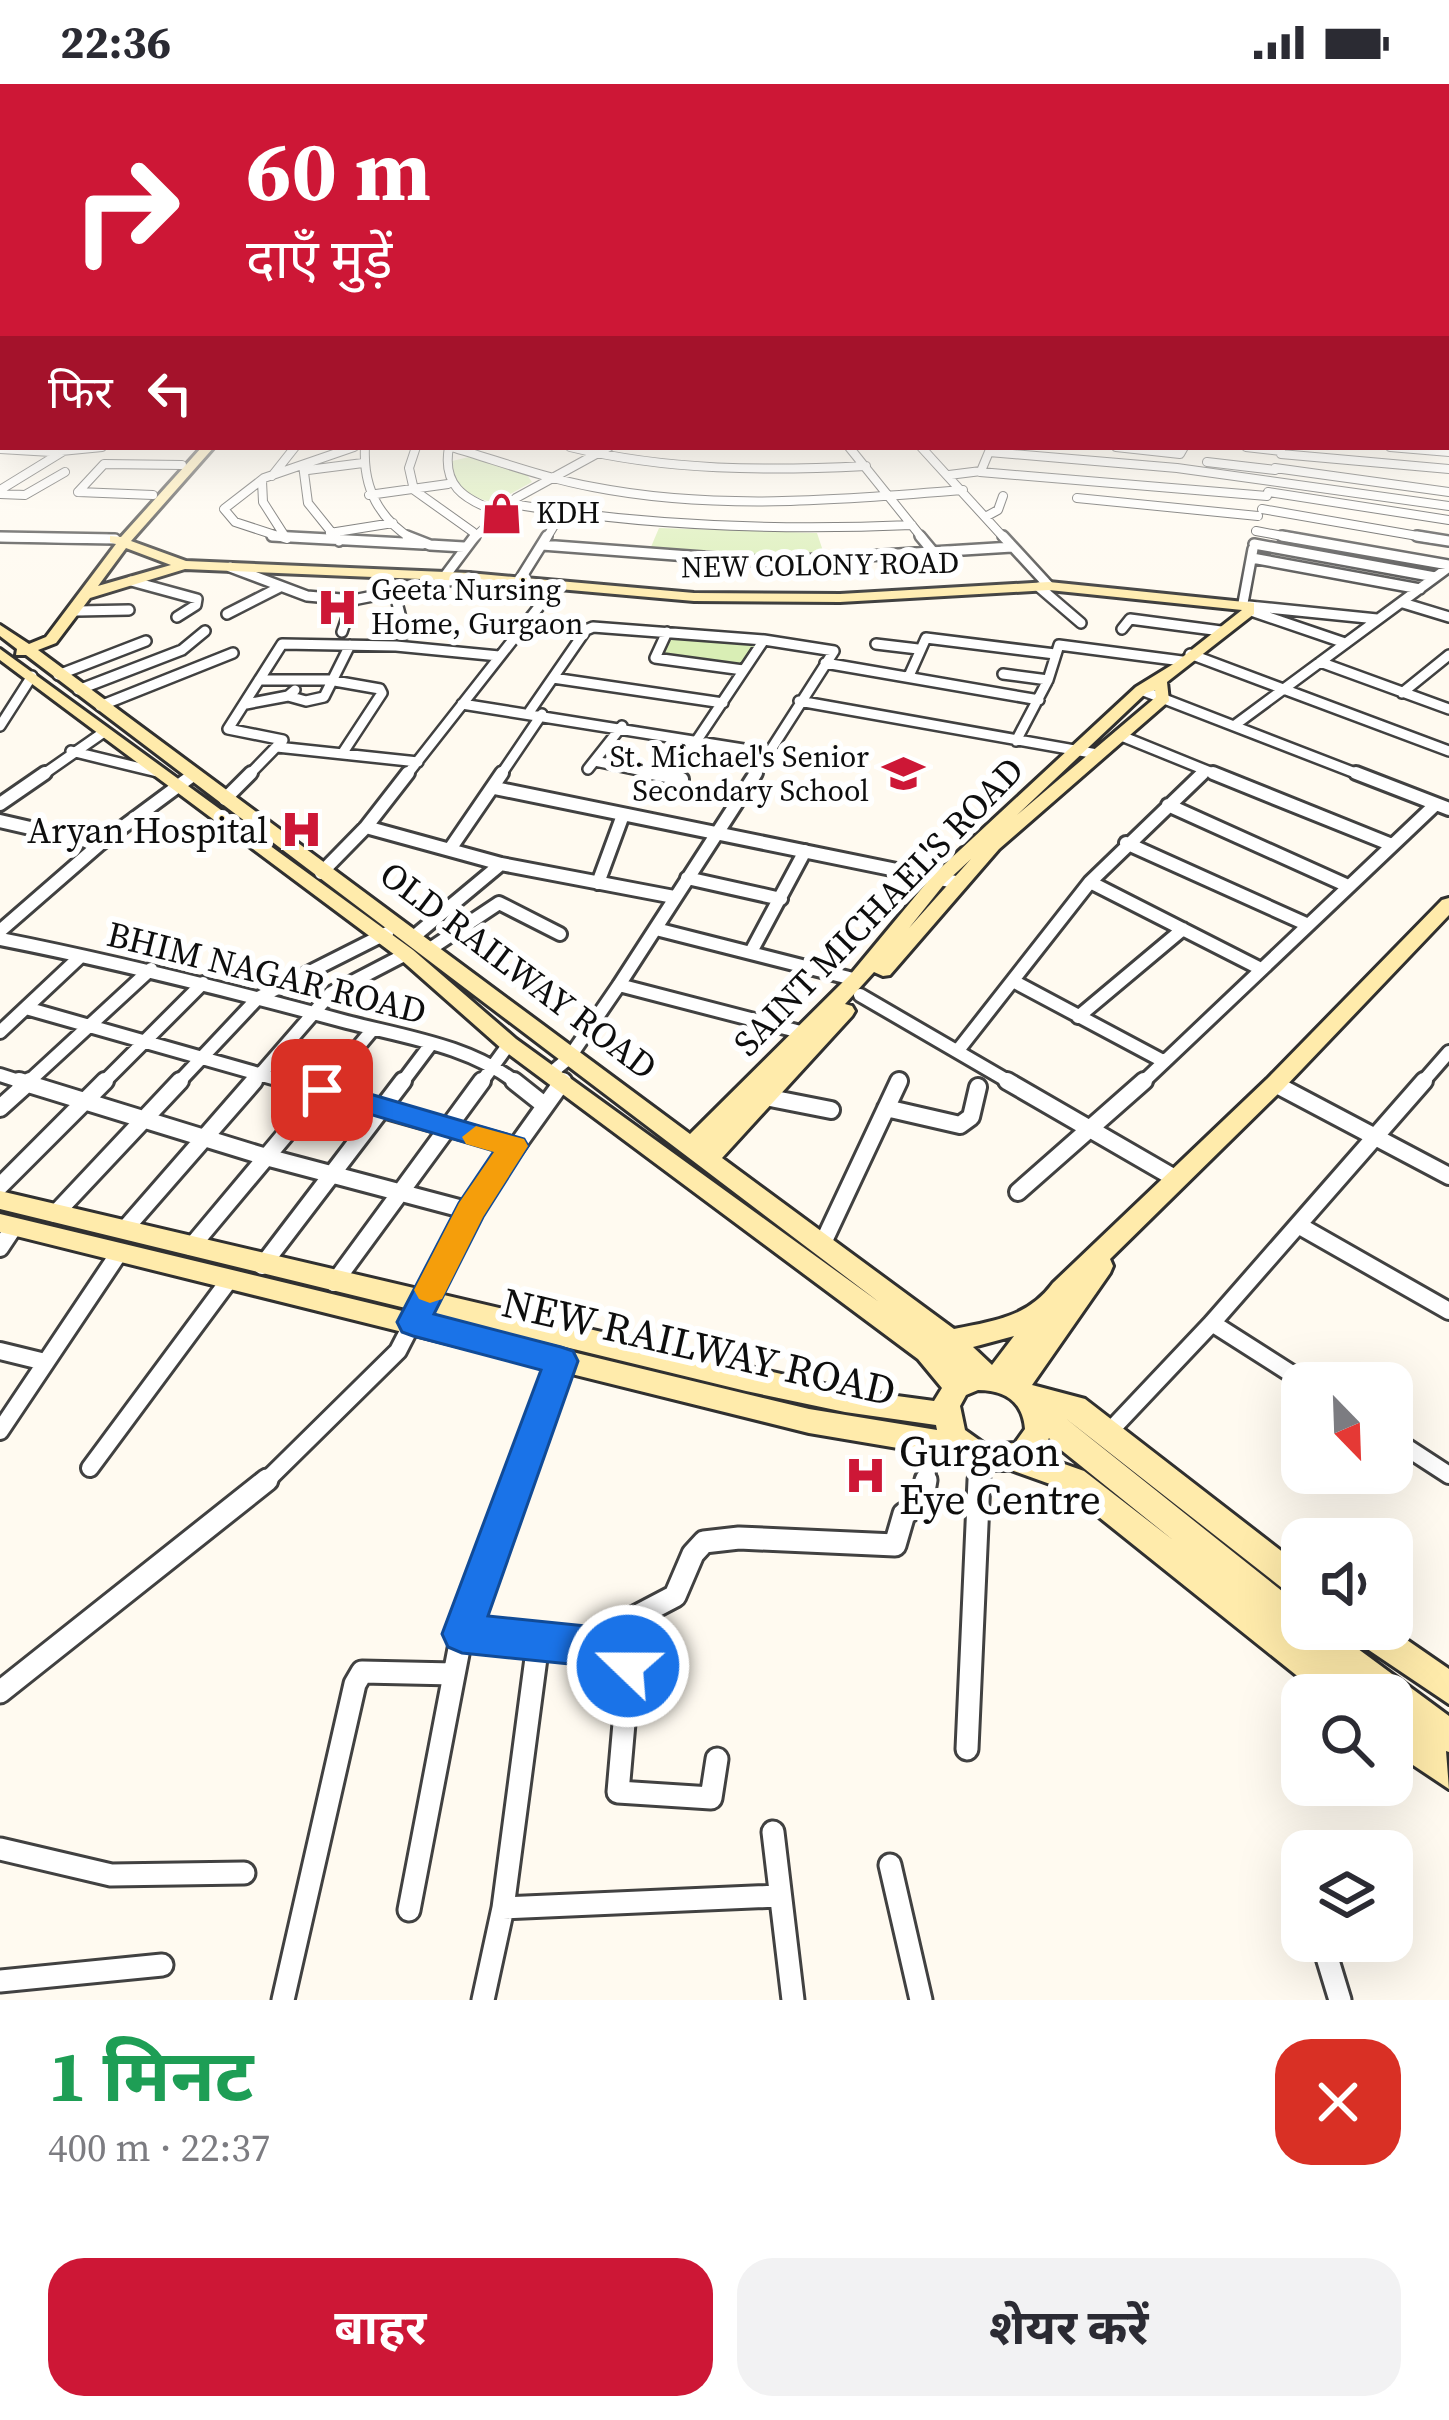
<!DOCTYPE html>
<html lang="hi">
<meta charset="utf-8">
<style>
body{margin:0;font-family:"Source Serif 4","Noto Sans Devanagari",serif;background:#f2f2f3;color:#2b2b33;height:100vh;display:flex;flex-direction:column;font-size:45px;white-space:nowrap}
*{box-sizing:border-box;margin:0}
p{font-size:39px;color:#7c7c81}
.icon{flex:none;width:66px;height:66px;fill:none;stroke:currentColor;stroke-width:2;stroke-linecap:round;stroke-linejoin:round}
.map{position:relative;height:1916px;overflow:hidden}
.side{display:flex;flex-direction:column;background:#fff;flex:1}
.side>*{flex:none}
.top-card{position:absolute;left:0px;top:0px;width:1449px;height:366px;box-shadow:0 12px 48px #0002;background:#cd1736;color:#fff;overflow:hidden}
.needle{width:78px;rotate:157deg}
.controls{position:absolute;left:1281px;top:1278px;display:grid;gap:24px}
.controls a{display:grid;place-items:center;width:132px;height:132px;border-radius:24px;background:#fff;box-shadow:0 12px 48px #0002;font-size:60px}
.pin{position:absolute;display:grid;place-items:center;width:102px;height:102px;color:#fff;margin:-51px;border-radius:24px;box-shadow:0 6px 18px #0006}
.me{position:absolute;width:132px;margin:-66px;rotate:292deg;stroke-linejoin:round;filter:drop-shadow(0 0 9px #0008)}
.turn{display:flex;align-items:center;gap:42px;height:252px;padding:0 48px;font-size:54px}
.turn .icon{width:156px;height:156px;stroke-width:2.5}
.turn b{display:block;font-size:84px;line-height:102px}
.then{display:flex;align-items:center;height:114px;padding:0 48px;background:#0003;gap:24px;font-size:45px}
.round{display:grid;place-items:center;flex:none;width:126px;height:126px;border-radius:36px;background:#f2f2f3}
.headline{display:flex;align-items:center;justify-content:space-between;height:204px;padding:0 48px}
h1{font-size:72px;font-weight:700;line-height:90px;color:#1e9e55}
.primary-button{display:flex;gap:24px;margin-top:auto;padding:24px 48px}
.primary-button a{flex:1;height:138px;border-radius:36px;background:#cd1736;color:#fff;font-size:48px;font-weight:700;line-height:138px;text-align:center}
.primary-button a+a{background:#f2f2f3;color:#2b2b33}
.status{display:flex;justify-content:space-between;align-items:center;height:84px;padding:0 60px;background:#fff;direction:ltr}
.status svg{height:33px;fill:currentColor}
.map>svg:first-child{display:block}
.green{fill:#d9eeb5}
.lines{fill:none;stroke-linecap:round;stroke-linejoin:round}
.street-far4-casing{stroke:#414141;stroke-width:10}
.street-far3-casing{stroke:#414141;stroke-width:14}
.street-far2-casing{stroke:#414141;stroke-width:18}
.street-far1-casing{stroke:#414141;stroke-width:22}
.street-casing{stroke:#414141;stroke-width:27}
.secondary-casing{stroke:#303030;stroke-width:6}
.street-far4{stroke:#fff;stroke-width:8}
.street-far3{stroke:#fff;stroke-width:9}
.street-far2{stroke:#fff;stroke-width:12}
.street-far1{stroke:#fff;stroke-width:16}
.street{stroke:#fff;stroke-width:21}
.secondary{fill:#ffebab;fill-rule:evenodd}
.route{fill:#1a73e8;stroke:#114b97;stroke-width:3}
.slow{fill:#f59e0b}
.labels{text-anchor:middle;stroke-width:12;stroke-linejoin:round;paint-order:stroke}
.far-poi-label{font-size:30px;fill:#0e0e0e;stroke:#fff;text-anchor:start}
.far-street-label{font-size:30px;fill:#0e0e0e;stroke:#fff}
.poi-label{font-size:36px;fill:#0e0e0e;stroke:#fff;text-anchor:end}
.street-label{font-size:36px;fill:#0e0e0e;stroke:#fff}
.near-street-label{font-size:42px;fill:#0e0e0e;stroke:#fff}
.near-poi-label{font-size:42px;fill:#0e0e0e;stroke:#fff;text-anchor:start}
</style>
<div class="status"><b>22:36</b><svg viewBox="0 0 49 12"><path d="M0 12V9h3v3zM5 12V6h3v6zM10 12V3h3v9zM15 12V0h3v12zM26 1h20v11H26zM47 4h2v5h-2z"/></svg></div>
<div class="map">
<svg width="1449" height="1916" viewBox="0 0 1449 1916">
<rect width="100%" height="100%" fill="#fffaf0"/>
<path class="green" d="M 469,373 L 525,388 L 532,398 L 494,419 C 471,413 454,403 448,378 Z
M 659,444 L 817,449 L 825,473 L 648,470 Z
M 675,551 L 759,559 L 742,583 L 658,572 Z"/>
<g class="lines">
<defs>
<path id="street-far4" d="M 1449,313 L 1449,326
M 365,363 C 363,402 378,434 412,455
M 416,363 L 409,384 L 414,406 L 473,448
M 449,363 C 442,401 463,415 496,427
M 451,363 C 499,377 544,394 593,403 C 715,427 841,416 963,406
M 570,363 C 668,387 766,387 866,382
M 849,363 L 923,455
M 921,363 L 1005,455
M 1116,363 L 1180,370 L 1184,363
M 1246,363 L 1281,367
M 1390,363 L 1449,368
M 0,365 L 51,368 L 102,363
M 989,368 L 1177,384 L 1449,422
M 1281,370 L 1449,385
M 1207,378 L 1275,386
M 303,381 L 308,419 L 337,455
M 1275,384 L 1449,408
M 308,386 L 363,379
M 980,388 L 1267,412
M 949,391 L 981,387 L 991,363
M 272,392 L 295,363
M 262,397 L 263,418 L 286,454
M 0,406 L 62,368
M 78,408 L 104,380 L 182,381
M 78,408 L 153,411
M 1268,408 L 1449,436
M 0,410 L 25,411 L 65,388
M 369,411 L 448,400
M 1077,414 L 1258,432
M 506,419 C 641,442 775,447 912,441
M 1262,425 L 1435,455
M 987,432 L 998,426 L 1003,412
M 1256,447 L 1299,455
M 330,449 L 393,439
M 0,453 L 90,455
M 287,455 L 235,438 L 224,425 L 264,394 L 354,363
M 473,455 L 516,414 L 609,363
M 546,455 L 561,430"/>
<path id="street-far3" d="M 272,452 L 423,460
M 335,452 L 339,457
M 407,452 L 430,461 L 464,463
M 920,452 L 935,470
M 1003,452 L 1049,502
M 1282,452 L 1449,481
M 1417,452 L 1449,457
M 0,453 L 115,455
M 1254,460 L 1435,493
M 542,461 L 769,478 L 1012,463
M 1252,474 L 1420,505
M 230,483 L 307,512 L 353,516 L 469,493
M 445,492 L 475,452
M 131,497 L 197,515 L 196,521 L 177,533
M 519,497 L 547,452
M 1039,503 L 1081,539
M 395,511 L 405,549
M 1243,519 L 1253,465
M 1403,519 L 1449,533
M 1249,522 L 1377,535
M 77,527 L 129,526
M 1254,528 L 1345,559
M 227,530 L 280,503
M 1122,545 L 1130,535 L 1221,547
M 342,548 L 353,516
M 667,548 L 655,574 L 743,586
M 876,560 L 918,565
M 1190,570 L 1449,667
M 1320,578 L 1449,625
M 825,579 L 1039,616
M 1003,590 L 1048,596
M 58,591 L 146,557
M 909,592 L 926,554 L 1055,570
M 553,594 L 723,619
M 259,596 L 329,596 L 380,605 L 382,609 L 342,670
M 78,606 L 182,566 L 205,547
M 1141,606 L 1363,692
M 1402,609 L 1449,571
M 288,612 L 306,617 L 324,613 L 350,561
M 799,617 L 1097,670
M 246,620 L 288,612 L 295,606
M 462,620 L 769,669
M 100,622 L 233,569
M 530,627 L 586,546 L 593,543 L 764,556 L 834,567 L 754,692
M 1235,641 L 1449,483
M 0,642 L 32,592
M 1119,651 L 1220,692
M 1016,657 L 1048,596 L 1059,561 L 1182,577
M 277,663 L 418,678
M 71,667 L 157,688
M 595,677 L 667,692
M 588,685 L 622,642
M 41,692 L 104,648
M 248,692 L 283,656 L 228,645 L 282,560 L 396,562 L 499,572
M 406,692 L 556,501
M 500,692 L 542,630
M 673,692 L 764,556
M 1200,692 L 1205,687"/>
<path id="street-far2" d="M 652,689 L 682,695
M 1213,689 L 1392,761
M 1356,689 L 1449,725
M 672,693 L 675,689
M 495,704 L 960,799
M 225,715 L 251,689
M 0,720 L 45,689
M 1168,721 L 1348,802
M 0,737 L 100,760
M 366,743 L 501,780 L 674,813
M 1126,759 L 1306,840
M 450,765 L 502,689
M 321,789 L 366,743 L 408,689
M 687,794 L 781,815
M 1090,798 L 1259,884
M 598,799 L 623,731
M 656,845 L 857,896
M 0,847 L 100,760 L 193,691
M 0,855 C 117,878 232,907 347,938 C 405,953 471,962 518,1000
M 411,855 L 501,780
M 752,866 L 805,767
M 427,867 L 499,819 L 560,850
M 1013,897 L 1163,977
M 619,901 L 812,951
M 860,911 L 1013,1000
M 26,924 L 294,1000
M 1078,933 L 1183,845
M 0,948 L 81,872
M 959,965 L 1090,798 L 1203,689
M 551,989 L 569,974 L 619,901 L 756,689
M 0,991 L 28,1000
M 26,1000 L 151,885
M 102,1000 L 203,899
M 177,1000 L 258,914 L 387,849
M 252,1000 L 331,909 L 406,870
M 327,1000 L 373,945
M 401,1000 L 431,960
M 480,1000 L 509,960
M 1141,1000 L 1436,720
M 1421,1000 L 1449,968"/>
<path id="street-far1" d="M 19,997 L 266,1073 L 470,1127
M 283,997 L 514,1062
M 514,997 L 543,1020
M 1007,997 L 1178,1096
M 1275,1000 L 1449,1092
M 765,1013 L 831,1026
M 0,1024 L 30,997
M 886,1024 L 960,1041 L 971,1033 L 978,1003
M 0,1102 L 105,997
M 1018,1108 L 1144,997
M 55,1130 L 180,997
M 1298,1141 L 1449,1227
M 124,1146 L 254,997
M 822,1161 L 899,997
M 191,1163 L 330,997
M 0,1164 L 14,1143
M 262,1182 L 403,997
M 334,1199 L 482,997
M 1212,1239 L 1306,1299
M 0,1267 L 45,1278
M 0,1347 L 119,1169
M 1108,1349 L 1212,1239 L 1424,997
M 1392,1354 L 1449,1391
M 90,1384 L 230,1195
M 264,1399 L 398,1267 L 470,1127 L 563,997
M 517,1399 L 561,1277
M 925,1399 L 932,1357
M 979,1399 L 980,1373"/>
<path id="street" d="M 462,1549 L 615,1565 L 625,1570 L 629,1582 L 618,1708 L 711,1714 L 717,1675
M 625,1570 L 635,1533 L 675,1512 L 693,1470 L 704,1458 L 739,1454 L 895,1461 L 904,1430 L 922,1419 L 926,1396
M 0,1608 L 267,1396
M 967,1665 L 979,1396
M 773,1748 L 793,1916
M 0,1765 L 111,1791 L 244,1789
M 890,1781 L 921,1916
M 503,1824 L 778,1812
M 409,1826 L 462,1549 L 518,1396
M 1326,1870 L 1340,1916
M 0,1897 L 162,1881
M 283,1916 L 355,1600 L 362,1588 L 454,1590
M 483,1916 L 503,1824 L 538,1559"/>
<path id="secondary" d="M 202,363 L 214,363 L 131,457 L 186,477 L 469,489 L 694,509 L 840,510 L 1049,498 L 1254,519 L 1254,530 L 1167,598 L 1169,617 L 999,765 L 890,891 L 883,892 L 874,888 L 845,920 L 852,922 L 855,927 L 852,932 L 722,1074 L 954,1245 C 994,1237 1028,1233 1053,1199 L 1267,995 L 1442,816 L 1449,814 L 1449,831 L 1283,1005 L 1110,1175 L 1113,1182 L 1110,1189 L 1032,1301 L 1085,1315 L 1302,1483 L 1302,1515 L 1291,1511 L 1064,1333 L 1302,1523 L 1302,1545 L 1331,1545 L 1449,1632 L 1449,1668 L 1446,1667 L 1449,1705 L 1392,1667 L 1392,1631 L 1398,1633 L 1392,1629 L 1392,1611 L 1368,1611 L 1359,1604 L 1362,1611 L 1321,1611 L 1064,1405 L 1011,1386 L 986,1386 L 957,1374 L 809,1349 L 0,1148 L 0,1130 L 809,1325 L 937,1346 L 936,1341 L 845,1328 L 746,1307 L 0,1125 L 0,1107 L 845,1305 L 934,1317 L 942,1304 L 918,1275 L 502,965 L 399,874 L 0,576 L 0,565 L 413,866 L 516,955 L 879,1218 L 26,571 L 16,571 L 17,565 L 0,552 L 0,541 L 29,560 L 46,553 L 116,460 L 110,458 L 110,452 L 121,453 ZM 126,464 L 171,481 L 98,502 ZM 185,485 L 469,497 L 694,517 L 840,518 L 1049,506 L 1242,526 L 1175,579 L 1136,603 L 933,791 L 850,891 L 690,1050 L 38,566 L 56,559 L 90,514 ZM 1155,606 L 1156,613 L 1017,731 L 1146,609 ZM 971,775 L 909,844 L 945,799 ZM 1014,1252 L 992,1281 L 973,1263 ZM 978,1306 C 1004,1306 1023,1317 1025,1345 L 1015,1359 L 986,1361 L 965,1346 L 960,1322 L 966,1311 ZM 1049,1354 L 1055,1361 L 1173,1456 L 1084,1387 L 1039,1371 Z
M 1350,1545 L 1391,1545 L 1449,1585 L 1449,1620 L 1354,1556 Z"/>
</defs>
<use href="#street-far4" class="street-far4-casing"/>
<use href="#street-far3" class="street-far3-casing"/>
<use href="#street-far2" class="street-far2-casing"/>
<use href="#street-far1" class="street-far1-casing"/>
<use href="#street" class="street-casing"/>
<use href="#secondary" class="secondary-casing"/>
<use href="#street-far4" class="street-far4"/>
<use href="#street-far3" class="street-far3"/>
<use href="#street-far2" class="street-far2"/>
<use href="#street-far1" class="street-far1"/>
<use href="#street" class="street"/>
<use href="#secondary" class="secondary"/>
</g>
<linearGradient id="sky" x2="0" y2="1"><stop stop-color="#91c9f0"/><stop offset="0.5" stop-color="#fffdf8"/><stop offset="1" stop-color="#fffdf8" stop-opacity="0"/></linearGradient>
<rect width="1449" height="538" fill="url(#sky)"/>
<path class="route" d="M 322,996 L 524,1055 L 528,1062 L 483,1133 L 434,1230 L 561,1263 L 573,1267 L 578,1277 L 488,1532 L 615,1545 L 639,1556 L 649,1582 L 643,1596 L 628,1602 L 614,1596 L 609,1584 L 462,1569 L 448,1563 L 442,1550 L 541,1286 L 413,1252 L 402,1248 L 397,1238 L 459,1119 L 494,1067 L 312,1013 L 307,1006 Z"/>
<path class="slow" d="M 476,1042 L 524,1055 L 528,1062 L 483,1133 L 442,1215 L 430,1219 L 419,1215 L 414,1206 L 459,1119 L 494,1068 L 466,1060 L 462,1053 Z"/>
<defs>
<symbol id="shop-bare" viewBox="-9 -9 18 18"><path d="M-5-2.5h2.3a2.7 3.5 0 0 1 5.4 0H5L5.5 6h-11ZM-1.5-2.5h3a1.5 2.3 0 0 0-3 0Z" fill="#cd1736" stroke="#fff" stroke-width="2.5" paint-order="stroke"/></symbol>
<symbol id="hospital-bare" viewBox="-9 -9 18 18"><path d="M-5-5h3v3.5h4V-5h3V5h-3V1.5h-4V5h-3Z" fill="#cd1736" stroke="#fff" stroke-width="2.5" paint-order="stroke"/></symbol>
<symbol id="school-bare" viewBox="-9 -9 18 18"><path d="M0-5L7-2L0 1L-7-2ZM-4 1L0 2.5L4 1V4Q0 6-4 4Z" fill="#cd1736" stroke="#fff" stroke-width="2.5" paint-order="stroke"/></symbol>
</defs>
<g fill-rule="evenodd">
<use href="#shop-bare" x="472" y="400" width="59" height="59"/>
<use href="#hospital-bare" x="308" y="494" width="59" height="59"/>
<use href="#school-bare" x="874" y="660" width="59" height="59"/>
<use href="#hospital-bare" x="272" y="716" width="59" height="59"/>
<use href="#hospital-bare" x="836" y="1362" width="59" height="59"/>
</g>
<g class="labels">
<g class="far-poi-label">
<text x="536" y="439">KDH</text>
<text x="371" y="516">Geeta Nursing<tspan x="371" dy="34">Home, Gurgaon</tspan></text>
<text x="869" y="683" text-anchor="end">St. Michael's Senior<tspan x="869" dy="34">Secondary School</tspan></text>
</g>
<g class="far-street-label">
<text transform="translate(820 481) rotate(-1)" y="10">NEW COLONY ROAD</text>
</g>
<g class="poi-label">
<text x="268" y="759">Aryan Hospital</text>
</g>
<g class="street-label">
<text transform="translate(878 822) rotate(-46)" y="13">SAINT MICHAEL'S ROAD</text>
<text transform="translate(519 886) rotate(37)" y="13">OLD RAILWAY ROAD</text>
<text transform="translate(267 888) rotate(14)" y="13">BHIM NAGAR ROAD</text>
</g>
<g class="near-street-label">
<text transform="translate(699 1262) rotate(13)" y="15">NEW RAILWAY ROAD</text>
</g>
<g class="near-poi-label">
<text x="899" y="1382">Gurgaon<tspan x="899" dy="48">Eye Centre</tspan></text>
</g>
</g>
</svg>
<div class="controls">
<a><svg class="needle" viewBox="-14 -14 28 28"><path d="M0-13l5 13h-10z" fill="#e53935"/><path d="M0 13l5-13h-10z" fill="#7c7c81"/></svg></a>
<a><svg class="icon" aria-label="sound" viewBox="0 0 24 24"><path d="M4 9h4l5-4v14l-5-4H4zM17 9q2 3 0 6"/></svg></a>
<a><svg class="icon" aria-label="search" viewBox="0 0 24 24"><circle cx="10" cy="10" r="6"/><path d="M15 15l6 6"/></svg></a>
<a><svg class="icon" aria-label="layers" viewBox="0 0 24 24"><path d="M12 4l9 5-9 5-9-5zM3 14l9 5 9-5"/></svg></a>
</div>
<div class="pin" style="left:322px;top:1006px;background:#d93025"><svg class="icon" aria-label="arrive" viewBox="0 0 24 24"><path d="M6 21V4h12l-3 4 3 4H6"/></svg></div>
<svg class="me" style="left:628px;top:1582px" viewBox="-20 -20 40 40"><circle r="17" fill="#1a73e8" stroke="#fff" stroke-width="3"/><path d="M0-11L8 9 0 5-8 9z" fill="#fff"/></svg>
<div class="top-card">
<div class="turn"><svg class="icon" aria-label="right" viewBox="0 0 24 24"><path d="M7 20v-9h11M14 6l5 5-5 5"/></svg><div><b>60 m</b>दाएँ मुड़ें</div></div>
<div class="then">फिर<svg class="icon" aria-label="left" viewBox="0 0 24 24"><path d="M17 20v-9H6M10 6l-5 5 5 5"/></svg></div>
</div>
</div>
<section class="side">
<div class="headline"><div><h1>1 मिनट</h1><p>400 m · 22:37</p></div><a class="round" style="background:#d93025;color:#fff"><svg class="icon" aria-label="close" viewBox="0 0 24 24"><path d="M6 6l12 12M18 6L6 18"/></svg></a></div>
<div class="primary-button"><a>बाहर</a><a>शेयर करें</a></div>
</section>
